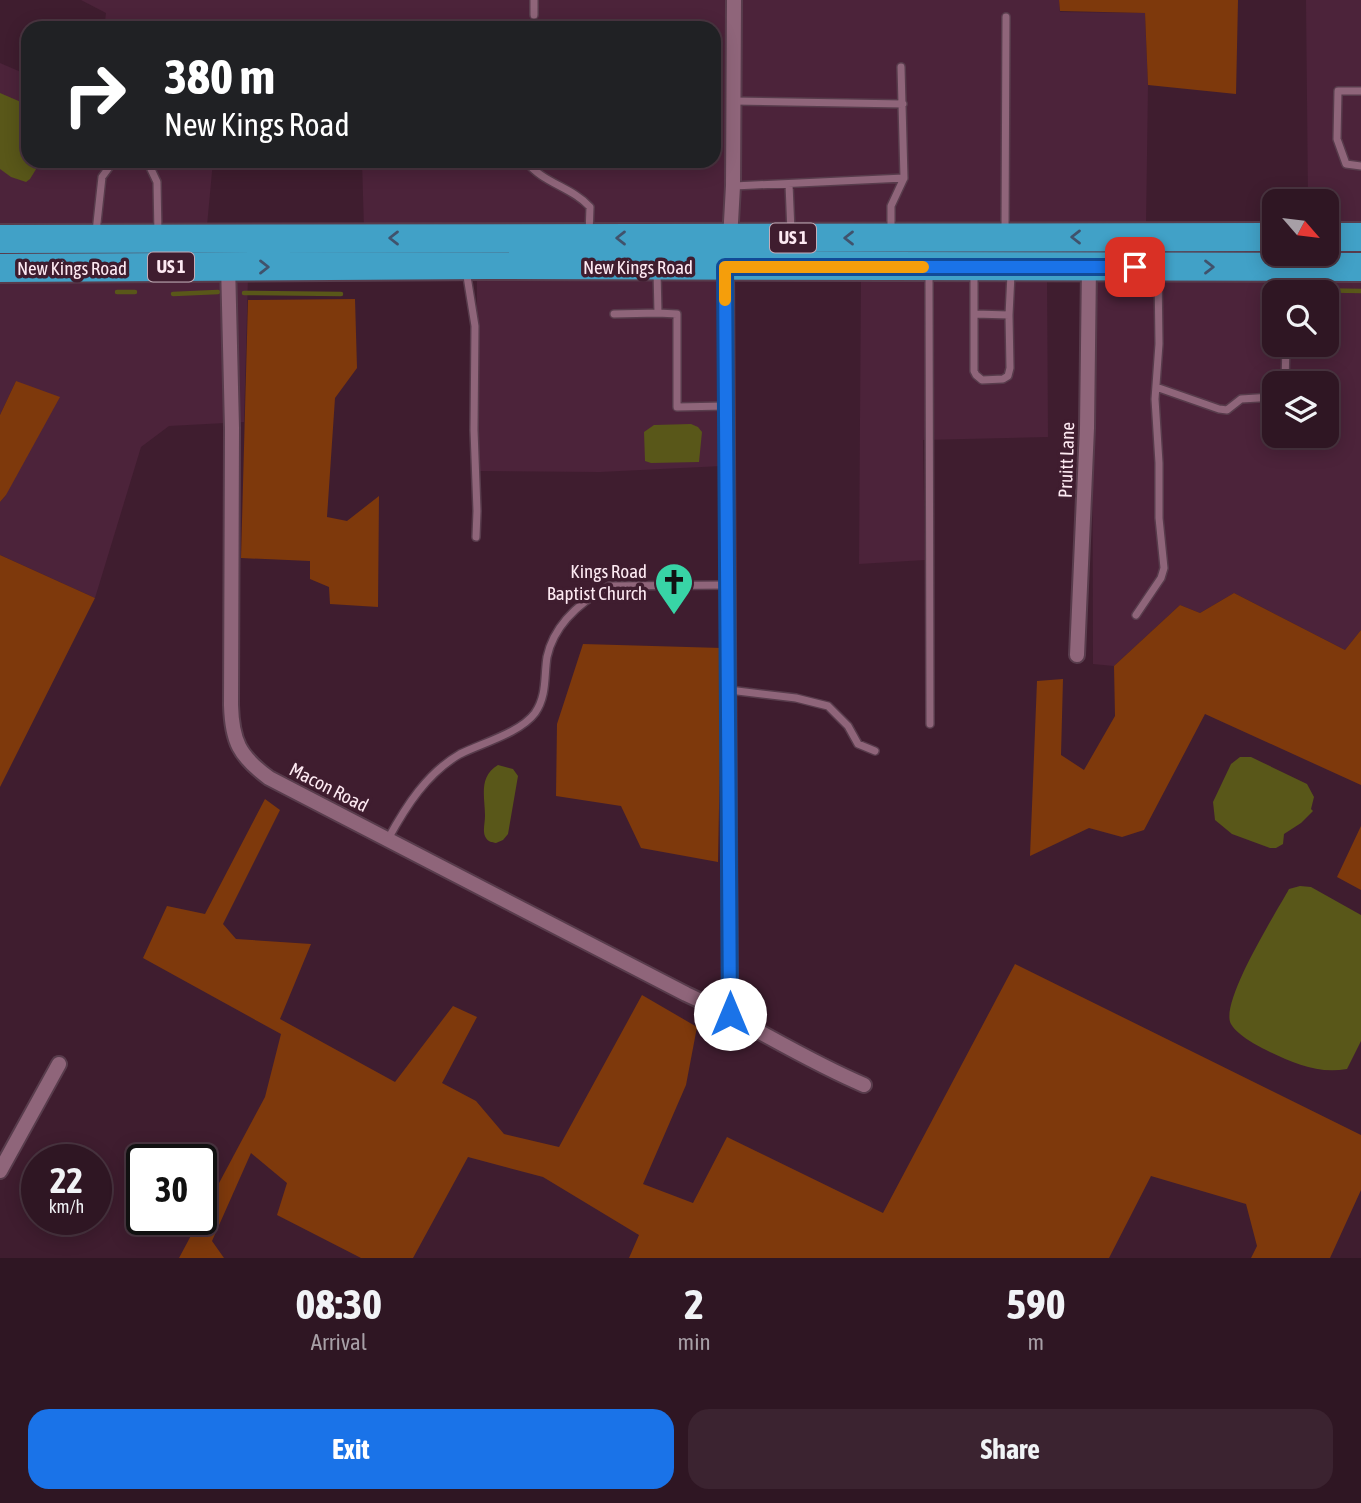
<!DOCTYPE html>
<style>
body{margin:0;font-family:"Asap Condensed",sans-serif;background:#3b2330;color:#f1f3f6;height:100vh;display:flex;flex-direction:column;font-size:26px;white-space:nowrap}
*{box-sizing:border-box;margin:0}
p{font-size:23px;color:#a79fa6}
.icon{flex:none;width:38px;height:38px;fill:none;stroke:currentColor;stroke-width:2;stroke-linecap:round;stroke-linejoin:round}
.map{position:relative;height:1258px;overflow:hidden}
.details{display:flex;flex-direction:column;background:#2f1623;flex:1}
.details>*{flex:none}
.banner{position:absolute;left:21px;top:21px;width:700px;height:147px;border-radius:21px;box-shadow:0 4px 18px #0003,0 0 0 2px #4a3541;background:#202124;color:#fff;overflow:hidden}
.needle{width:46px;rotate:118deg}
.controls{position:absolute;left:1262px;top:189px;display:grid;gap:14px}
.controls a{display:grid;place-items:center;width:77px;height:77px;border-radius:14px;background:#2f1623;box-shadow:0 4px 18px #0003,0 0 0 2px #4a3541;font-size:35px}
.speed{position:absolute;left:21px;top:1144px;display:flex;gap:14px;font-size:35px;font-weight:700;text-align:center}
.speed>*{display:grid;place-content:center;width:91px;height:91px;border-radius:50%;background:#2f1623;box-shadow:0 4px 18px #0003,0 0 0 2px #4a3541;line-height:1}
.speed small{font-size:18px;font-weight:400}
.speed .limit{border:4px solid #111;border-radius:10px;background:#fff;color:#111}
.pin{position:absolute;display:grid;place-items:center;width:60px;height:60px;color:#fff;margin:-30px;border-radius:14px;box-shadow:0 4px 10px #0006}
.me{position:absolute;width:77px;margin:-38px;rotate:0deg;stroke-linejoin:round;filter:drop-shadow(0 0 5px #0008)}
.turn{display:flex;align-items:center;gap:24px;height:147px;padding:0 28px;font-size:32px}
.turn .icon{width:91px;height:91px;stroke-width:2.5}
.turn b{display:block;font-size:49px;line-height:60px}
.eta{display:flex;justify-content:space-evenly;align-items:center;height:119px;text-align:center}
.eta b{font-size:42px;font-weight:700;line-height:49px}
.button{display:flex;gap:14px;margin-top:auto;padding:14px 28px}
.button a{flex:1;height:80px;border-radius:21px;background:#1a73e8;color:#fff;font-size:28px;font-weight:700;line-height:80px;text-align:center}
.button a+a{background:#3b2330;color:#f1f3f6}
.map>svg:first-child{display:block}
.built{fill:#4c233a;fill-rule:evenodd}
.green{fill:#7e390c}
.water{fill:#595719}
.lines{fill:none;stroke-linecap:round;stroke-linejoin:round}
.stream{stroke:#595719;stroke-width:4.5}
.lane-casing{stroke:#583c4c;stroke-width:10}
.street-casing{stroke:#583c4c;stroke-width:18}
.highway-casing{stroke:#583c4c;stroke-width:32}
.lane{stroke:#8f657a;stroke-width:7}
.street{stroke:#8f657a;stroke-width:14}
.highway{stroke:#41a1c7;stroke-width:28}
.oneway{stroke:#40526c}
.route-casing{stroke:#114b97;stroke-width:18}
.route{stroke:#1a73e8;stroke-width:12}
.slow{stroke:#f59e0b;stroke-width:12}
.labels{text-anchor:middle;stroke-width:7;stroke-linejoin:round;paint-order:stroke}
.shield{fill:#3f1d2f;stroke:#c4acb8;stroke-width:2}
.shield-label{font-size:18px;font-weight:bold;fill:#fde9f2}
.street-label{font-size:19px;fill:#fde9f2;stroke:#3f1d2f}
.poi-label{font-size:19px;fill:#fde9f2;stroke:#3f1d2f;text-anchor:end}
</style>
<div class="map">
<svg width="1361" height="1258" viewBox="0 0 1361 1258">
<rect width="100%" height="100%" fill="#3f1d2f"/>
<path class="built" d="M 81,0 L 1059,0 L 1060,12 L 1145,13 L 1148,85 L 1146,226 L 364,230 L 362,161 L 714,161 L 714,28 L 104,28 L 106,13 Z
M 1306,0 L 1361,0 L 1361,229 L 1327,228 L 1326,201 L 1308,201 Z
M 0,63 L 28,75 L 28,161 L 213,161 L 207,226 L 0,229 Z
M 1092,272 L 1361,273 L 1361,630 L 1345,650 L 1234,593 L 1200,613 L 1180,605 L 1114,666 L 1093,664 ZM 1274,292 L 1326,292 L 1326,345 L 1274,345 ZM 1274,383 L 1326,383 L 1326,436 L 1274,436 Z
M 477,273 L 719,276 L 722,466 L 600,472 L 477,471 Z
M 861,275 L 1047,275 L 1048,437 L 923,440 L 925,560 L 859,564 Z
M 0,277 L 248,277 L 244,422 L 169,426 L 141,447 L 95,598 L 0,555 L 0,502 L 6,495 L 16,381 L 0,415 Z"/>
<path class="green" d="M 1059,0 L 1238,0 L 1236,94 L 1148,85 L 1145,13 L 1060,11 Z
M 355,299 L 357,368 L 335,398 L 327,517 L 347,521 L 379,496 L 378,607 L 330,604 L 329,587 L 310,579 L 310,561 L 241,558 L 248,300 Z
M 16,381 L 60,397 L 6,495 L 0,502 L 0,415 Z
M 0,555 L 95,598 L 0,787 Z
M 1234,593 L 1345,650 L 1361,630 L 1361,785 L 1205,714 L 1144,830 L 1122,837 L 1089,828 L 1030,856 L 1037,681 L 1063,679 L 1061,755 L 1084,770 L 1115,716 L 1114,666 L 1180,605 L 1200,613 Z
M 583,644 L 722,648 L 718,862 L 641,848 L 621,806 L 556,796 L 557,724 Z
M 265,799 L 280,810 L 223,924 L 236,939 L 311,944 L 280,1019 L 395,1082 L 453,1006 L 477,1017 L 442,1083 L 476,1101 L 504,1134 L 559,1147 L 642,995 L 697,1027 L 686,1085 L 643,1184 L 693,1203 L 727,1137 L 883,1213 L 1015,964 L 1361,1135 L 1361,1190 L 1330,1258 L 1251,1258 L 1257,1246 L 1246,1204 L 1151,1176 L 1109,1258 L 629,1258 L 639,1235 L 543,1177 L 468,1157 L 413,1258 L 361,1258 L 277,1215 L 287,1183 L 251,1153 L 212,1241 L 224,1258 L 179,1258 L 265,1097 L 281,1034 L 143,958 L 167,906 L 205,914 Z
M 1361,826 L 1361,890 L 1337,877 Z"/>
<path class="water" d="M 0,93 L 28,105 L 28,161 L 41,161 L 30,179 L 26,182 L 11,177 L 0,169 Z
M 691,424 L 698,427 L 702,432 L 699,462 L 651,463 L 645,461 L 644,432 L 654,425 Z
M 1240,757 L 1251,757 L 1307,784 L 1314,797 L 1311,809 L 1313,811 L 1301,823 L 1284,834 L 1283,844 L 1276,848 L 1270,848 L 1232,834 L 1215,820 L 1213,802 L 1231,764 Z
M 498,765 L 513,769 L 518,776 L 508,834 L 503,840 L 496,843 C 492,842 488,842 486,838 C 482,833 485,823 485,816 C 485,797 478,777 498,765 Z
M 1300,886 L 1311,887 L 1361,915 L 1361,1041 L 1347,1069 C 1319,1074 1295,1064 1270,1052 C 1258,1046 1238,1036 1231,1024 C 1219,1003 1277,911 1289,889 Z"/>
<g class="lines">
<path class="stream" d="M 1304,290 L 1361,291
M 117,292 L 135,292
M 244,293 L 341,294
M 173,294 L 218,292"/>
<defs>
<path id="lane" d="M 534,0 L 534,15
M 1361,91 L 1338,91 L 1337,139 L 1346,164 L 1361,166
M 734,101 L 903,104
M 526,161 C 542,183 572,187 590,207 L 589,234
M 789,184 L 791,232
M 734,186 L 904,178
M 96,232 L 102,177 L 113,162 L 149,165 L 157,182 L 158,234
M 891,233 L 891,206 L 904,178 L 901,67
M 1005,233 L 1006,17
M 466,270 L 475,326 L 474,430 L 477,511 L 476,537
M 929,272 L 930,724
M 974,272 L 974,371 L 976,375 L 982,380 L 1003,379 L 1008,376 L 1010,368 L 1009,315 L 975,314
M 1287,292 L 1288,272
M 658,313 L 677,314 L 677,407 L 725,406
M 614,314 L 658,313 L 657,271
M 1009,315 L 1011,274
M 1285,383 L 1286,345
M 1156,387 L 1219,409 L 1227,410 L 1241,399 L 1274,397
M 1136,615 L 1161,578 L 1164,568 L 1159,518 L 1159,463 L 1155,399 L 1159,344 L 1158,271
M 729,690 L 796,698 L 828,706 L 848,726 L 858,744 L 875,751
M 388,839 C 406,806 427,773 460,754 C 482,743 520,733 535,713 C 547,696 544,676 547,657 C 554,624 582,601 609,586 L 727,585"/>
<path id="street" d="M 730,240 L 733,186 L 734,0
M 726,263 L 730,1014
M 228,264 L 232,428 L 231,705 C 232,741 239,756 269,778 L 686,994 C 747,1022 802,1059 864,1085
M 1077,655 L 1087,428 L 1089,266
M 0,1171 L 59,1064"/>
<path id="highway" d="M 1326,237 L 1361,237
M 0,239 L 1274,237
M 0,268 L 487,265 L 1361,267"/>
</defs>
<use href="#lane" class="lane-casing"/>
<use href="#street" class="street-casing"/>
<use href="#highway" class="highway-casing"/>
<use href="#lane" class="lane"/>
<use href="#street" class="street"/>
<use href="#highway" class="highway"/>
</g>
<defs><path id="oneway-chevron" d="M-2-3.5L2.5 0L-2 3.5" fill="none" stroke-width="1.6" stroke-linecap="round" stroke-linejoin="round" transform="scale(1.75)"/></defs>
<g class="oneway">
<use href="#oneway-chevron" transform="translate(1076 237) rotate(180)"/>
<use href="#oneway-chevron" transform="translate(394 238) rotate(180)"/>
<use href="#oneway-chevron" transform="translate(621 238) rotate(180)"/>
<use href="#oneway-chevron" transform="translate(849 238) rotate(180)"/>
<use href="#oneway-chevron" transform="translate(264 267)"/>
<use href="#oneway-chevron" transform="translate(1209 267)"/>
</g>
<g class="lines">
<defs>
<path id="route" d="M 730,1014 L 725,267 L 1135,267"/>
</defs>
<use href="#route" class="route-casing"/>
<use href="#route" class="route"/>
<path class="slow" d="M 725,300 L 725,267 L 923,267"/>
</g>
<defs>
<symbol id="church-pin" viewBox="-11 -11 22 30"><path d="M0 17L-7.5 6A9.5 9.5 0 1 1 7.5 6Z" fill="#38d4a6" stroke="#3f1d2f"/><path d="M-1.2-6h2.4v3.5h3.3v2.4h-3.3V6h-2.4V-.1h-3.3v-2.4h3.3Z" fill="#111"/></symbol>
</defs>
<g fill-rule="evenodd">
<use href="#church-pin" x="652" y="560" width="44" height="60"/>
</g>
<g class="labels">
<g class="shield">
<rect x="770" y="223.5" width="46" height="29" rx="5"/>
<rect x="148" y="252.5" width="46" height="29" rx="5"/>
</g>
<g class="shield-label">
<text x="793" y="244">US 1</text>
<text x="171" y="273">US 1</text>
</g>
<g class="street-label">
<text x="638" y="274">New Kings Road</text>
<text x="72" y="275">New Kings Road</text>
<text transform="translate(1066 460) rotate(-88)" y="7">Pruitt Lane</text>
<text transform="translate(329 787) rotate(27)" y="7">Macon Road</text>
</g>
<g class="poi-label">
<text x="647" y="578">Kings Road<tspan x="647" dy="22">Baptist Church</tspan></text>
</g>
</g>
</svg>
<div class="controls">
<a><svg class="needle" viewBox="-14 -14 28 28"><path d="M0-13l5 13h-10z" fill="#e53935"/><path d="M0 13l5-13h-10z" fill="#a79fa6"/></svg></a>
<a><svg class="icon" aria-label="search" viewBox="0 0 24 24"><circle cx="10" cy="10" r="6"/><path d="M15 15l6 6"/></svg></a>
<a><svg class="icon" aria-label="layers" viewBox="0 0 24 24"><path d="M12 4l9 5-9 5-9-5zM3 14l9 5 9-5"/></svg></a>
</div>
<div class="speed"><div>22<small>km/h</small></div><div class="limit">30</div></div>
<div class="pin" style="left:1135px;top:267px;background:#d93025"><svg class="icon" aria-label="arrive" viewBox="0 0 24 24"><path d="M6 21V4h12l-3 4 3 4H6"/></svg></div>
<svg class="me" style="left:730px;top:1014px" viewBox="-20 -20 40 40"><circle r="19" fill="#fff"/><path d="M0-13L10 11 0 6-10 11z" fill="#1a73e8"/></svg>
<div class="banner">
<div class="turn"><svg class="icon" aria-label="right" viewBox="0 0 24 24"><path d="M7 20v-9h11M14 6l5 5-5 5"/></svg><div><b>380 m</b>New Kings Road</div></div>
</div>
</div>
<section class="details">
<div class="eta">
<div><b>08:30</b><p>Arrival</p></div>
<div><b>2</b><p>min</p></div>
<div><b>590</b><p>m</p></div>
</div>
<div class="button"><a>Exit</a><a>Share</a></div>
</section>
